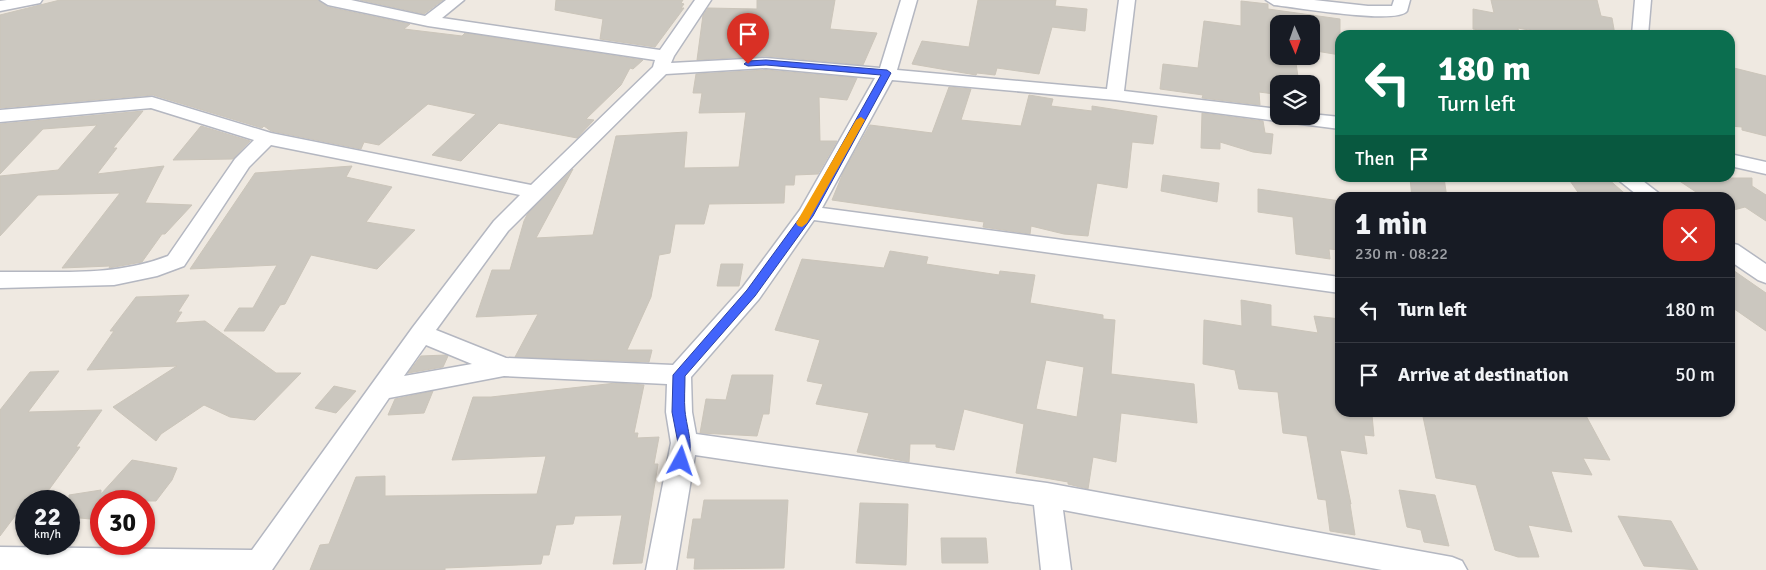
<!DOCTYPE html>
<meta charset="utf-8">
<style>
body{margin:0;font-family:Signika,sans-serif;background:#20242c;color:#f1f3f6;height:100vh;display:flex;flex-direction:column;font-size:19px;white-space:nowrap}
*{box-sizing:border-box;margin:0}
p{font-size:16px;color:#9ea1a6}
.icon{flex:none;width:28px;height:28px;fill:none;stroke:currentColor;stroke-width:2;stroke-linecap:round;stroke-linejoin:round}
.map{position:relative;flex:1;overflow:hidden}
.details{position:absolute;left:1335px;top:192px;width:400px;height:225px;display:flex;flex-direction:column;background:#171b24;border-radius:15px;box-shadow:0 1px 4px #0004}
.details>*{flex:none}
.hud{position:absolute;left:1335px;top:30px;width:400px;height:152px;border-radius:15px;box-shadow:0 1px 4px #0004;background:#0b6e4f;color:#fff;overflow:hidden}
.needle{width:32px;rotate:178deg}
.buttons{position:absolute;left:1270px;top:15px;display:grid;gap:10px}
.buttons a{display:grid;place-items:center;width:50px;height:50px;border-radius:10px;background:#171b24;box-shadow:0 1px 4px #0004;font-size:25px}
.speed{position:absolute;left:15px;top:490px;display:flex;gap:10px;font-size:25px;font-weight:700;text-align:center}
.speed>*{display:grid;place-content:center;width:65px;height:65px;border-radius:50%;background:#171b24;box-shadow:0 1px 4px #0004;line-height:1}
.speed small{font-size:12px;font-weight:400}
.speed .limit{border:8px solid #d22;background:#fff;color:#111}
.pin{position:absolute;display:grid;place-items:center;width:42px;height:42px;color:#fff;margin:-51px -21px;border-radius:50% 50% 50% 0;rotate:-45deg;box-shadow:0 0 5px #0007}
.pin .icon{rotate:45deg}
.me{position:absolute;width:55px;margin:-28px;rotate:5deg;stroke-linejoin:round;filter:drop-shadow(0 0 4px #0008)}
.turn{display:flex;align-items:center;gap:18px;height:105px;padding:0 20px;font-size:22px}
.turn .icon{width:65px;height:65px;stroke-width:2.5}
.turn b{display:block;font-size:35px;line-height:42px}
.then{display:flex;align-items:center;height:48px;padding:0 20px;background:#0003;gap:10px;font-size:19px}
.round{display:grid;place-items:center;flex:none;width:52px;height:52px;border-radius:15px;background:#20242c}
.head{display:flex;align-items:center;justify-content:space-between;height:85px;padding:0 20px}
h1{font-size:30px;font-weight:700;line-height:38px}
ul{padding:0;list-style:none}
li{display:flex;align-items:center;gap:15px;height:65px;padding:0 20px;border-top:1px solid #363941}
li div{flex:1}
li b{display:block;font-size:19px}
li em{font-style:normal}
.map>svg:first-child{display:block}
.building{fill:#cbc7bf;stroke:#cbc5ba;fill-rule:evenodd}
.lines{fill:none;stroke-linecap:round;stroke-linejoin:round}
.minor-casing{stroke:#b4b7c1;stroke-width:3}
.minor{fill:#fff;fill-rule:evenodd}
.route{fill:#4264fb;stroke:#2b41a3}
.slow{fill:#f59e0b}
</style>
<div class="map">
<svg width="1766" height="570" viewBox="0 0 1766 570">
<rect width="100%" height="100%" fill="#efe9e1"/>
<path class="building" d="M 60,0 L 318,0 L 328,7 L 410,24 L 404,29 L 462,36 L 465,33 L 643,60 L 633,69 L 630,68 L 621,85 L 586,119 L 594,120 L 577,138 L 499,123 L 461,161 L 432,155 L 476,114 L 428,104 L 379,145 L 364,142 L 361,149 L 271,131 L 264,126 L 262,128 L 153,95 L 0,108 L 0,15 Z
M 360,0 L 443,0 L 424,14 Z
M 556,0 L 683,0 L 681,3 L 684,4 L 681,8 L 684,8 L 655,47 L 600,39 L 603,19 L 555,10 Z
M 757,0 L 835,0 L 830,29 L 877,33 L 863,65 L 766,56 L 697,60 L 703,15 L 708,8 L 757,9 Z
M 978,0 L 1056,0 L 1055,6 L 1087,9 L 1085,31 L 1052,27 L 1039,74 L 997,68 L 995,75 L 977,73 L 976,75 L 912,64 L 922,41 L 969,47 Z
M 1491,0 L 1597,0 L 1601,16 L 1612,18 L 1615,35 L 1556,35 L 1518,28 L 1519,35 L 1508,35 L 1473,29 L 1473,9 L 1494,13 Z
M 1241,1 L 1268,4 L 1268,9 L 1340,19 L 1340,55 L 1316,51 L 1316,54 L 1311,53 L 1311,24 L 1279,24 L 1279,56 L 1295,56 L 1299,84 L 1279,84 L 1279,92 L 1274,91 L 1274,94 L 1259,92 L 1260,105 L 1202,98 L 1203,95 L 1160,89 L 1163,64 L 1198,68 L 1204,21 L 1241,26 Z
M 1734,68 L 1766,76 L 1766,136 L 1742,130 L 1742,127 L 1730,126 L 1730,94 Z
M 766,70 L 857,78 L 847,100 L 819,97 L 820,141 L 837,141 L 818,174 L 795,175 L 794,185 L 785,185 L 784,203 L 709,204 L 704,224 L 675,224 L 670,253 L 659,255 L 651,297 L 627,350 L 652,350 L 649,362 L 515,357 L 538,314 L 476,317 L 492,270 L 510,270 L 524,221 L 528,213 L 573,169 L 536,238 L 593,235 L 616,136 L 687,132 L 684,168 L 739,167 L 746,112 L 699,113 L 702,93 L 693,93 L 696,74 Z
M 949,87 L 971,89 L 961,120 L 1021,126 L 1029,95 L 1053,99 L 1051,106 L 1092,111 L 1092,106 L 1157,116 L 1153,144 L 1132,142 L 1127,188 L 1097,183 L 1088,236 L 1064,234 L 1031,226 L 1030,234 L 983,227 L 984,222 L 832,200 L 843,173 L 870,125 L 932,133 Z
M 143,111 L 113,148 L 117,148 L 97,174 L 164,166 L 145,203 L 192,205 L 165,234 L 162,234 L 142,262 L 109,268 L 110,266 L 62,268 L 120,193 L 38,195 L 0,236 L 0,176 L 58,170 L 97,125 L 43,129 L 0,174 L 0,124 Z
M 1202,113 L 1263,121 L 1265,133 L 1273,134 L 1271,154 L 1253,152 L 1220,142 L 1220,149 L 1201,148 Z
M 201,126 L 250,141 L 233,159 L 173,160 Z
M 352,166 L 346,177 L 392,187 L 366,222 L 415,230 L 377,269 L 311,255 L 285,304 L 280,305 L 264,331 L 224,331 L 239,308 L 253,308 L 277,265 L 190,269 L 255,173 Z
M 1163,175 L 1219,183 L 1217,202 L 1161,191 Z
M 1410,178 L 1444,178 L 1447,198 L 1412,198 Z
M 1568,178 L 1607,178 L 1630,198 L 1582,198 Z
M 1675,178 L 1752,178 L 1752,186 L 1766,195 L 1766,221 L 1745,207 L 1730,211 L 1730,198 L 1705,198 Z
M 1258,189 L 1340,201 L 1340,250 L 1329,249 L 1330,259 L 1296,254 L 1293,217 L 1258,212 Z
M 890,251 L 928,257 L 926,264 L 999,275 L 1000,271 L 1035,275 L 1030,303 L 1103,315 L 1103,319 L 1115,320 L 1111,374 L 1194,384 L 1197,423 L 1121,413 L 1116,462 L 1093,457 L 1088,489 L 1068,484 L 1068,482 L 1016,473 L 1024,424 L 964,409 L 954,450 L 936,447 L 936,444 L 910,444 L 909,462 L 857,452 L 869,413 L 816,404 L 823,384 L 807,381 L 820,340 L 775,330 L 802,259 L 884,268 ZM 1046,360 L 1084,367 L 1077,417 L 1036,409 Z
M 721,264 L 743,264 L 739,286 L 717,286 Z
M 1730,268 L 1766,293 L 1766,331 L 1730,306 Z
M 189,295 L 178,312 L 182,312 L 175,323 L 205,321 L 276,373 L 301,373 L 255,420 L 230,417 L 204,405 L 161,434 L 156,441 L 113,407 L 177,366 L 87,370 L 114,331 L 110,331 L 136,297 Z
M 1241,300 L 1271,305 L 1271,326 L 1318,333 L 1314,316 L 1340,319 L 1340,412 L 1372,415 L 1374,436 L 1364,435 L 1367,454 L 1340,450 L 1351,504 L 1350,504 L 1355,535 L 1330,531 L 1326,500 L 1318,499 L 1307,436 L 1283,433 L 1278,392 L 1239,389 L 1235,370 L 1203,364 L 1204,320 L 1242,326 Z
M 421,356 L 446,355 L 448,356 L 443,367 L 408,373 Z
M 59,371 L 28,412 L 102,410 L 76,447 L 80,447 L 48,491 L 33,492 L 0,536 L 0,410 L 30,372 Z
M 732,375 L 773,375 L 769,414 L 763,414 L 757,436 L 700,433 L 706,399 L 726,400 Z
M 616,383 L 644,385 L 634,433 L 638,433 L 637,438 L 659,437 L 654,464 L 658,464 L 642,563 L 613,564 L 622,515 L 575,516 L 573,524 L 556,525 L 549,555 L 543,555 L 541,564 L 445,568 L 445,570 L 310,570 L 320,545 L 329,544 L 356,477 L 385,476 L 385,496 L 537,494 L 546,456 L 452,460 L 473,397 L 491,397 Z
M 334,386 L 356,391 L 336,413 L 315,408 Z
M 433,391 L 424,413 L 388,415 L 395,399 Z
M 1422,412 L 1584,412 L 1610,460 L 1583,458 L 1592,475 L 1551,471 L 1572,532 L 1528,525 L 1539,557 L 1518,557 L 1495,550 L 1476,485 L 1436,478 Z
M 132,460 L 177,468 L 172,480 L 156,501 L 101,501 L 101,520 L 69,517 L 69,495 L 101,490 L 101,494 Z
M 1399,490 L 1435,495 L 1449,546 L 1424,542 L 1421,530 L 1407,527 Z
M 704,500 L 788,500 L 784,568 L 694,569 L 695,558 L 687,558 L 693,519 L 701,519 Z
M 860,503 L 908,504 L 906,565 L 856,563 Z
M 1618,516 L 1671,521 L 1698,570 L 1644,566 Z
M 941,538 L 986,538 L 988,563 L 942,563 Z"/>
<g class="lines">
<defs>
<path id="minor" d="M 7,0 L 42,0 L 40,3 L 0,11 L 0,1 Z
M 320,0 L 351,0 L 425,16 L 446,0 L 464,0 L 442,18 L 660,50 L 695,0 L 711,0 L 674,56 L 671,63 L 766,58 L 880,68 L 901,0 L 917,0 L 897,70 L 1107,89 L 1119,0 L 1135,0 L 1124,91 L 1279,109 L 1279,116 L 1311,116 L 1311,114 L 1340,117 L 1340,129 L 1115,100 L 892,80 L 822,208 L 1340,277 L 1340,293 L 814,220 L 759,299 L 691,377 L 692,412 L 696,434 L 1047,483 L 1452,557 L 1462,561 L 1467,570 L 1382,570 L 1063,510 L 1071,570 L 1041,570 L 1034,505 L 695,455 L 676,570 L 646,570 L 671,443 L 666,412 L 667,384 L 504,376 L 389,398 L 272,570 L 0,570 L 0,547 L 252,550 L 413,327 L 494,221 L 520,195 L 271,145 L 249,167 L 184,266 L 157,276 L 114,285 L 0,288 L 0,272 C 56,271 115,277 168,256 L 235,159 L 254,140 L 151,108 L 0,122 L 0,110 L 152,97 L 271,133 L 531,185 L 653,67 L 655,60 L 428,26 L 328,5 ZM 766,68 L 875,78 L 800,210 L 743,287 L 673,365 L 506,358 L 436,330 L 508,231 L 666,74 ZM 426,345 L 472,364 L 404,376 Z
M 1266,0 L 1314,0 L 1368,6 L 1392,6 L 1394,0 L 1410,0 L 1407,11 C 1398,25 1294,7 1274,5 Z
M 1635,0 L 1651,0 L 1648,35 L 1632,35 Z
M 1730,154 L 1766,162 L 1766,174 L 1730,166 Z
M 1616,178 L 1639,178 L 1665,198 L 1641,198 Z
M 1730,243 L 1738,245 L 1766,264 L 1766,283 L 1758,280 L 1730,261 Z"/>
</defs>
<use href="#minor" class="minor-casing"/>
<use href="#minor" class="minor"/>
</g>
<path class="route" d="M 766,60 L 887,70 L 891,73 L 813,216 L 755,296 L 685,376 C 685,388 684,400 685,411 C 687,430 695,447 686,465 L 676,465 L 674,461 L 678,443 L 672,412 L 673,375 L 747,290 L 804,212 L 881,75 L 766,65 L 748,66 L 744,64 L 748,61 Z"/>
<path class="slow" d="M 861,117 L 865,120 L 807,223 L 802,227 L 798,226 L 796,223 L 856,120 Z"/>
</svg>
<div class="buttons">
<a><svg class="needle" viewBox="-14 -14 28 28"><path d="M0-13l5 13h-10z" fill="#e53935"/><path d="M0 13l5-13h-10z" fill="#9ea1a6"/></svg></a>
<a><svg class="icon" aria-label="layers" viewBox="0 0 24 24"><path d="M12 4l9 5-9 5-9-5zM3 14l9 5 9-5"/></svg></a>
</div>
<div class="speed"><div>22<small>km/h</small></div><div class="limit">30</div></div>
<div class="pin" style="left:748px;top:64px;background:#d93025"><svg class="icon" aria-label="arrive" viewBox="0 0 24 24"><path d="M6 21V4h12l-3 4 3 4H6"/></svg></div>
<svg class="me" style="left:681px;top:461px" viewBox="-20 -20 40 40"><path d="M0-17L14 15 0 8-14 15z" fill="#4264fb" stroke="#fff" stroke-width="4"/></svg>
<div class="hud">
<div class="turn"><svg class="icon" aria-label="left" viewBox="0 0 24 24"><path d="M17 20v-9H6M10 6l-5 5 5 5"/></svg><div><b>180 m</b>Turn left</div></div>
<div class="then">Then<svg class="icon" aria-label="arrive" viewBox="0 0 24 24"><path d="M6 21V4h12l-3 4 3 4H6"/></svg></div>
</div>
<section class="details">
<div class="head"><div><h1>1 min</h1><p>230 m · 08:22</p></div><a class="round" style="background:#d93025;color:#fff"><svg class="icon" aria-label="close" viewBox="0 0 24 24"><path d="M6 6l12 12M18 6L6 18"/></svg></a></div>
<ul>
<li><svg class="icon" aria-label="left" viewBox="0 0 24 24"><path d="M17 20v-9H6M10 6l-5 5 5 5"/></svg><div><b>Turn left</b></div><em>180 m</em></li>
<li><svg class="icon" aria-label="arrive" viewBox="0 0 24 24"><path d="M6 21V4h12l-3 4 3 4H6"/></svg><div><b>Arrive at destination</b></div><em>50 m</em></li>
</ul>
</section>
</div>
